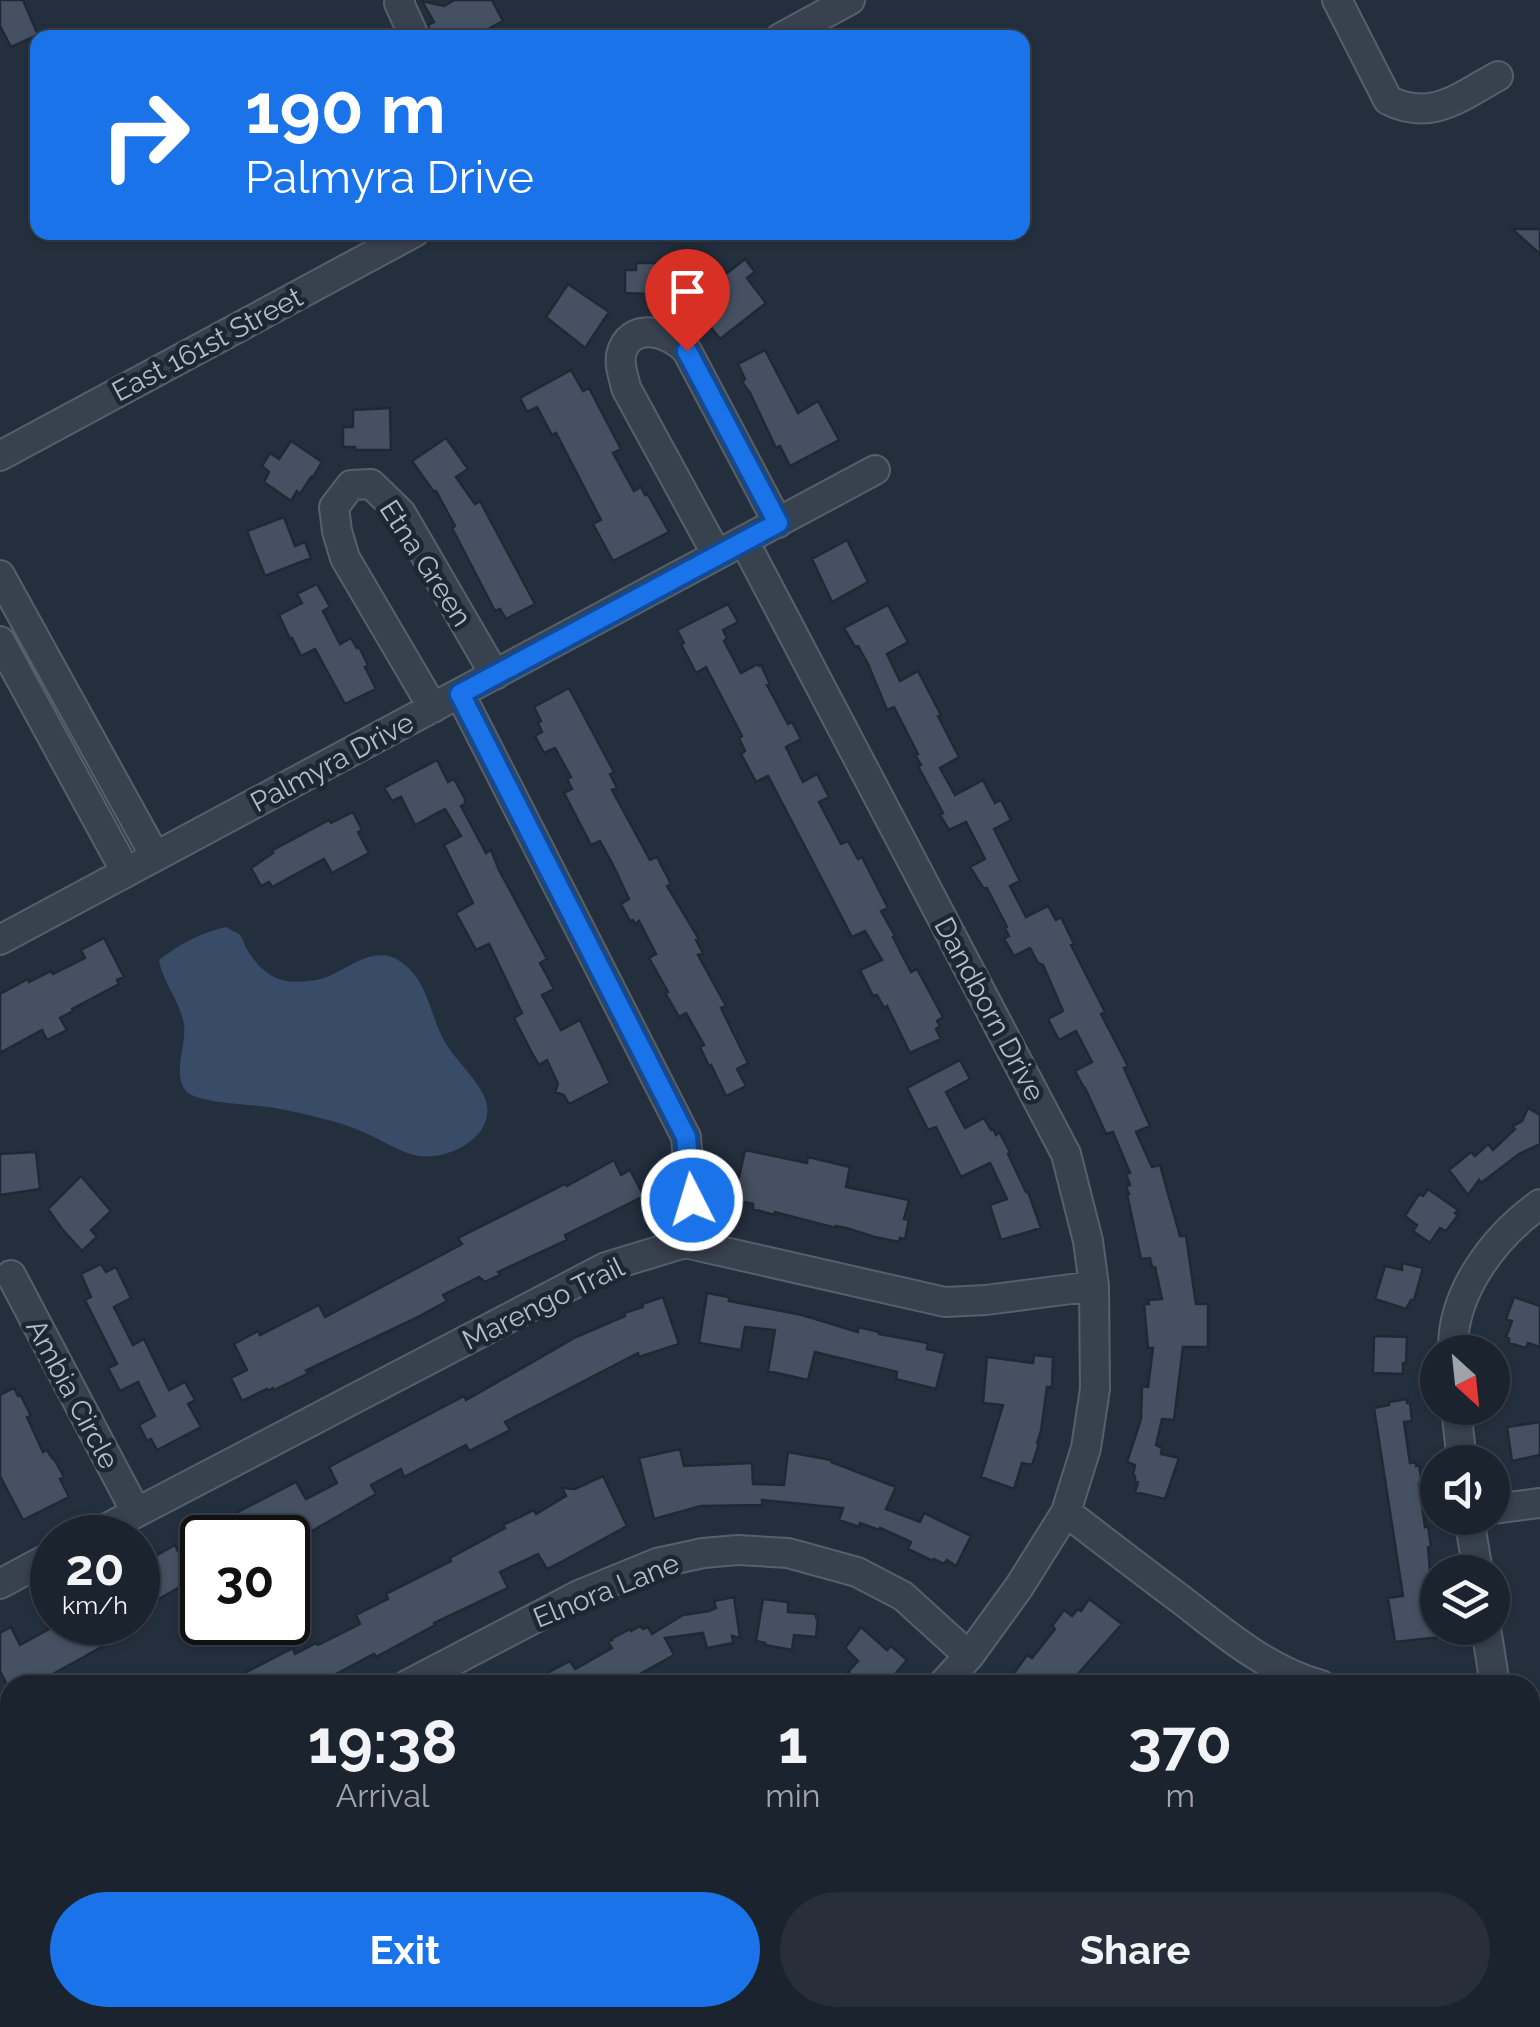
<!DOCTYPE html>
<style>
body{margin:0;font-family:Raleway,sans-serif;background:#282f3a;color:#f1f3f6;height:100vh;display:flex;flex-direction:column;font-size:38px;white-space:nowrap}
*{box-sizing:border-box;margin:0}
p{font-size:32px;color:#a0a4aa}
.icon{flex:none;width:55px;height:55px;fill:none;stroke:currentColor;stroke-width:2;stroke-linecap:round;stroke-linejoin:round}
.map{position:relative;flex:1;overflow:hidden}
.drawer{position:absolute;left:0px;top:1675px;width:1540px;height:352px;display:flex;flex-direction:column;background:#1b232e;border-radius:30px 30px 0 0;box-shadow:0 2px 8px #0004,0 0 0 2px #39404a}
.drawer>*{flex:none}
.guide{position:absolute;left:30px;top:30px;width:1000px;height:210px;border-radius:20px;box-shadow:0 2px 8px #0004,0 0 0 2px #39404a;background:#1a73e8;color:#fff;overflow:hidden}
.needle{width:65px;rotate:153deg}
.fabs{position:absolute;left:1420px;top:1335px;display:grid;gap:20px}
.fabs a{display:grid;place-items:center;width:90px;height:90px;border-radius:50%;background:#1b232e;box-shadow:0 2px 8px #0004,0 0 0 2px #39404a;font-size:50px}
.speed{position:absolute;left:30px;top:1515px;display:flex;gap:20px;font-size:50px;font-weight:700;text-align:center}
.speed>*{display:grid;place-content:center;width:130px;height:130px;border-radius:50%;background:#1b232e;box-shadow:0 2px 8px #0004,0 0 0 2px #39404a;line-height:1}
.speed small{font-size:25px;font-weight:400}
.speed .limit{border:5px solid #111;border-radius:15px;background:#fff;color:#111}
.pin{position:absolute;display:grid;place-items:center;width:85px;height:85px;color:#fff;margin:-102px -42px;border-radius:50% 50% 50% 0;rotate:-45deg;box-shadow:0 0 10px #0007}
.pin .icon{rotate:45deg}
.me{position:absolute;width:110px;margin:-55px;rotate:355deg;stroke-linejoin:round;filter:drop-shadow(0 0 8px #0008)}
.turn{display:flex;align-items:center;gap:35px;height:210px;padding:0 50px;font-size:45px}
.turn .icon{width:130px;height:130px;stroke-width:2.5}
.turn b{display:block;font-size:70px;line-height:85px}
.eta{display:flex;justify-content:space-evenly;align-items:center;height:170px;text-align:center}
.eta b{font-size:60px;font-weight:700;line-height:70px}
.cta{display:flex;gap:20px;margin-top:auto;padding:20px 50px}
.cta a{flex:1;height:115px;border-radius:60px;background:#1a73e8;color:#fff;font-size:40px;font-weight:700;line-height:115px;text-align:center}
.cta a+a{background:#282f3a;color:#f1f3f6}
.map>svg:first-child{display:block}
.water{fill:#394c67}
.building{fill:#455162;stroke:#1f2835;stroke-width:2.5}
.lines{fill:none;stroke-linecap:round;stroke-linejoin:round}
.minor-casing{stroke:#565f6c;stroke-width:32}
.minor{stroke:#38414e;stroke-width:28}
.route-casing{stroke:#114b97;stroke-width:25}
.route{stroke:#1a73e8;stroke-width:18}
.labels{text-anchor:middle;stroke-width:9;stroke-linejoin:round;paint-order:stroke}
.street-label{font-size:28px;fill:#b4bcc9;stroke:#1d2633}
</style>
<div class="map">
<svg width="1540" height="2027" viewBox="0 0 1540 2027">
<rect width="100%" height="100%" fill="#242f3e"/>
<path class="water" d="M 226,927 C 227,928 238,934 239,934 C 243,938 244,943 246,948 C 255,963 267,977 286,981 C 295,983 314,981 324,978 C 349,970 373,943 401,962 C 431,983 429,1019 448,1047 C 459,1063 476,1079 484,1096 C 501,1133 451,1161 419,1156 C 400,1153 381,1139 363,1132 C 336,1120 304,1114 275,1108 C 257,1104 196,1104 186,1091 C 172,1074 187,1044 184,1024 C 180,1001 163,983 159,960 C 180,944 200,933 226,927 Z"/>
<path class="building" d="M 0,0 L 23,0 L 38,35 L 11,47 L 0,26 Z
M 455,0 L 492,0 L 503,21 L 490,28 L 495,38 L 433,38 L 428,25 L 434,22 L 422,1 L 444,6 Z
M 1512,229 L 1540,229 L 1540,254 Z
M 745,259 L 755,272 L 747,278 L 766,303 L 720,339 L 705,320 L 713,314 L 699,295 Z
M 636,263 L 674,263 L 674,295 L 625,293 L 625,270 L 636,270 Z
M 568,284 L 609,312 L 585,348 L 546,317 Z
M 765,350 L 798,413 L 818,401 L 839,440 L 790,466 L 780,446 L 776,448 L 750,393 L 742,382 L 745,379 L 738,364 Z
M 571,370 L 583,391 L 589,388 L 621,449 L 613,453 L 634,491 L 641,487 L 645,495 L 647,493 L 669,532 L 613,561 L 593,524 L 601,520 L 556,433 L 552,435 L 537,407 L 527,412 L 520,398 Z
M 390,408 L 391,450 L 355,450 L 355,447 L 343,447 L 343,427 L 353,427 L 353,410 Z
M 446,438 L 468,469 L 456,477 L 475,504 L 480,501 L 535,604 L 506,619 L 500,609 L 495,611 L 452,528 L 455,526 L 436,491 L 434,492 L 412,461 Z
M 291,441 L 322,462 L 312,479 L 311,477 L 300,494 L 297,491 L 291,501 L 264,482 L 269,472 L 262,466 L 270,453 L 279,459 Z
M 284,517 L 295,546 L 305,542 L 311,558 L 265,576 L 247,531 Z
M 847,540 L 868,582 L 832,602 L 812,559 Z
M 317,584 L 330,607 L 323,611 L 340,644 L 351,638 L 357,648 L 359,647 L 368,665 L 365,667 L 376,689 L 345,704 L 315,649 L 301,656 L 292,638 L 290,639 L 279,615 L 302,603 L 297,594 Z
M 728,604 L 738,622 L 723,630 L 727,638 L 724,641 L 741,673 L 758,664 L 759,666 L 761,665 L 770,684 L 767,685 L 788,724 L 792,722 L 801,739 L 786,747 L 803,782 L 817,774 L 829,797 L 819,802 L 841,844 L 848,841 L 858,859 L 862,857 L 888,908 L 881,911 L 895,936 L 893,937 L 911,972 L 917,969 L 943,1017 L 937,1021 L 940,1026 L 936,1029 L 941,1039 L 910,1053 L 887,1006 L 884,1008 L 877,995 L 873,996 L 860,970 L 882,960 L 865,931 L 852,937 L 768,776 L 756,782 L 741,754 L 745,751 L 739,738 L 742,736 L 706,667 L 696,673 L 681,644 L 684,643 L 677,630 Z
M 888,605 L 908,642 L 887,654 L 900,681 L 918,671 L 941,715 L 938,716 L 959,757 L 940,768 L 955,795 L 983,780 L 995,803 L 1001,800 L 1011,820 L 994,829 L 1020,881 L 1010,886 L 1026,917 L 1048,906 L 1056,920 L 1061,917 L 1074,944 L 1071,945 L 1105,1012 L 1101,1014 L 1128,1066 L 1124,1068 L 1150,1126 L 1136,1132 L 1152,1167 L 1160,1165 L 1180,1236 L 1186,1236 L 1196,1304 L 1208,1304 L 1208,1347 L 1183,1347 L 1174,1420 L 1162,1419 L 1156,1445 L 1162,1448 L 1161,1454 L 1179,1458 L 1165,1499 L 1135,1492 L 1138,1482 L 1135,1481 L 1135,1476 L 1133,1475 L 1135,1465 L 1127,1462 L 1141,1419 L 1142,1386 L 1148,1387 L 1153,1348 L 1148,1348 L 1144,1304 L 1149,1304 L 1148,1300 L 1162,1299 L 1155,1267 L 1152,1267 L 1150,1258 L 1141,1259 L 1127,1194 L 1129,1194 L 1126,1187 L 1130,1185 L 1126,1174 L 1130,1173 L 1113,1132 L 1106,1134 L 1085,1088 L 1084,1088 L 1075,1071 L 1092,1062 L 1076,1031 L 1059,1040 L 1048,1019 L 1063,1011 L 1043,965 L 1038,963 L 1030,948 L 1014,956 L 1004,939 L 1009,936 L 1005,928 L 1007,927 L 987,888 L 984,889 L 970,867 L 985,859 L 966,822 L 949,830 L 940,815 L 943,813 L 918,766 L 921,765 L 915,755 L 918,754 L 894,707 L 887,710 L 868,664 L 858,646 L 855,647 L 844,628 Z
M 569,688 L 614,772 L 610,774 L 617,788 L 612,790 L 650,860 L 657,857 L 671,884 L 667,886 L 699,939 L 696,940 L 703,953 L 698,955 L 726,1006 L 721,1008 L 748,1063 L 737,1069 L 746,1086 L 726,1096 L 711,1065 L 709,1066 L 700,1047 L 704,1045 L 686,1013 L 679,1017 L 665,993 L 668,992 L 649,958 L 656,954 L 639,921 L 635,924 L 633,920 L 630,921 L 621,904 L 629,899 L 613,865 L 600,841 L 591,845 L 564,793 L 572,789 L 567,779 L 571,777 L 555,748 L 544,753 L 535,736 L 542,732 L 538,723 L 541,721 L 534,707 Z
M 437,760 L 448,782 L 454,779 L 465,799 L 465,804 L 461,806 L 486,853 L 491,850 L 499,870 L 547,959 L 540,963 L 554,989 L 542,995 L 561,1030 L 580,1020 L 610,1083 L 569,1104 L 564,1095 L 555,1092 L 558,1084 L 547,1060 L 539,1065 L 533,1055 L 514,1018 L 522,1013 L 489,944 L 476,950 L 456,913 L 473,903 L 444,845 L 461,836 L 445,809 L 415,825 L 401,797 L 392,801 L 384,788 Z
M 353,812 L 362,830 L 358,832 L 369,853 L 332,873 L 324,859 L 272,887 L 269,882 L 261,886 L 251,868 L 273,853 L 271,851 L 329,820 L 331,823 Z
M 104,938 L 124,977 L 117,980 L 119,984 L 72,1009 L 73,1011 L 60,1018 L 67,1030 L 47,1040 L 42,1030 L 0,1053 L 0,994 L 28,979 L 29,982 L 51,971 L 53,974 L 85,958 L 81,950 Z
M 960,1060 L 970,1079 L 946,1092 L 965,1128 L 984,1118 L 991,1130 L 993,1129 L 996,1135 L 999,1132 L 1010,1152 L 1008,1154 L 1026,1192 L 1028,1192 L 1041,1228 L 1001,1240 L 990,1205 L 1007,1199 L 990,1163 L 961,1177 L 936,1127 L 928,1130 L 907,1088 Z
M 1528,1108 L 1540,1115 L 1540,1144 L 1519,1154 L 1481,1183 L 1479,1180 L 1468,1195 L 1449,1170 L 1471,1152 L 1475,1156 L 1488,1144 L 1493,1150 L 1515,1129 L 1513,1126 L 1522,1121 Z
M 745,1150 L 807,1163 L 808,1157 L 850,1167 L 846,1187 L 909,1200 L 904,1219 L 909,1220 L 905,1239 L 900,1238 L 899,1242 L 875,1237 L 846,1228 L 836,1226 L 836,1228 L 775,1212 L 775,1215 L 753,1209 L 753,1204 L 734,1200 Z
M 36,1152 L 40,1189 L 0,1195 L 0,1154 Z
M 614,1160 L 621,1175 L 630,1170 L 644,1196 L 565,1235 L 567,1240 L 498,1272 L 500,1275 L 485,1282 L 479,1277 L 443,1295 L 447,1301 L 416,1318 L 305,1371 L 313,1371 L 274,1390 L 273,1388 L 268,1391 L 267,1389 L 242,1401 L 231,1378 L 247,1370 L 234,1344 L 258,1331 L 260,1335 L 319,1305 L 325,1317 L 462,1244 L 458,1238 L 565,1184 L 567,1186 Z
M 81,1176 L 111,1211 L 91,1230 L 97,1237 L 82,1251 L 62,1229 L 48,1209 Z
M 1428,1189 L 1458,1210 L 1455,1213 L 1458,1215 L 1446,1231 L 1440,1228 L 1430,1243 L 1413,1231 L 1417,1225 L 1405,1216 L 1419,1194 L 1423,1196 Z
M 1402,1263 L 1423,1268 L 1414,1300 L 1411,1300 L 1406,1309 L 1375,1299 L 1385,1266 L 1402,1270 Z
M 101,1264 L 106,1272 L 116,1267 L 131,1298 L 114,1307 L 133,1345 L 144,1339 L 169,1390 L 185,1382 L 195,1400 L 188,1404 L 201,1427 L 157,1450 L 151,1439 L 147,1441 L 139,1425 L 155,1416 L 138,1382 L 120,1391 L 108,1368 L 117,1364 L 85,1300 L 91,1297 L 81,1274 Z
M 707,1293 L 729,1297 L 729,1301 L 802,1315 L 858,1332 L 858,1327 L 879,1332 L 879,1334 L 928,1343 L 927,1349 L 945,1353 L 936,1389 L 896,1379 L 897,1372 L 815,1352 L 808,1380 L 768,1371 L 775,1330 L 745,1327 L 741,1350 L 699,1343 Z
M 663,1297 L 679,1344 L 639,1357 L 638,1353 L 505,1422 L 510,1430 L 469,1451 L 466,1445 L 404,1477 L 401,1469 L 371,1485 L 376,1494 L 300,1538 L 229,1538 L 223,1525 L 238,1517 L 236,1513 L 296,1482 L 306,1499 L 337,1483 L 329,1467 L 464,1396 L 466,1400 L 576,1337 L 625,1316 L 624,1313 L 643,1307 L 642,1304 Z
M 1514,1297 L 1540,1306 L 1540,1347 L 1528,1343 L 1526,1348 L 1509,1343 L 1509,1338 L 1506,1337 L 1512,1321 L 1506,1319 Z
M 1374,1336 L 1407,1337 L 1406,1363 L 1403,1363 L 1403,1374 L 1373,1373 Z
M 1034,1355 L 1053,1357 L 1052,1387 L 1047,1387 L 1041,1431 L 1037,1443 L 1039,1444 L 1032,1465 L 1022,1463 L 1014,1489 L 981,1477 L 1003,1405 L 983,1403 L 987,1357 L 1033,1363 Z
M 14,1388 L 18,1396 L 20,1394 L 31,1416 L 27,1417 L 43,1452 L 47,1450 L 52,1458 L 53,1457 L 64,1477 L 60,1479 L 69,1497 L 23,1520 L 0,1476 L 0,1395 Z
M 1407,1399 L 1407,1403 L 1410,1403 L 1412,1421 L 1404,1422 L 1410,1463 L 1416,1462 L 1416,1466 L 1419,1465 L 1422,1484 L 1419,1484 L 1425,1527 L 1428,1526 L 1431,1546 L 1428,1547 L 1431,1582 L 1435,1582 L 1438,1628 L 1440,1637 L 1395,1642 L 1388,1598 L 1403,1596 L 1374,1408 L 1389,1405 L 1389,1402 Z
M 1540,1422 L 1540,1455 L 1512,1461 L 1507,1427 Z
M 680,1449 L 684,1466 L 752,1463 L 753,1484 L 784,1485 L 788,1452 L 831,1460 L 831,1462 L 896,1487 L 886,1509 L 920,1522 L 924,1513 L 971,1536 L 956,1566 L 947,1560 L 944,1564 L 934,1559 L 933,1561 L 908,1549 L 911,1542 L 880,1528 L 879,1530 L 860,1523 L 859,1527 L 839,1520 L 843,1508 L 762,1500 L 762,1505 L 701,1506 L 654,1519 L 639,1458 Z
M 603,1476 L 627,1526 L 563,1561 L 547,1569 L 538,1554 L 500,1572 L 508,1588 L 434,1623 L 435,1625 L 376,1657 L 374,1654 L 336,1674 L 337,1677 L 322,1685 L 221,1685 L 293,1648 L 295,1654 L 316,1643 L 318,1645 L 360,1624 L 356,1615 L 388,1599 L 386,1594 L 451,1561 L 450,1558 L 505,1528 L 503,1525 L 534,1510 L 536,1514 L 566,1496 L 562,1488 L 575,1489 Z
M 202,1540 L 202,1585 L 182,1597 L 178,1588 L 138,1611 L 138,1566 L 175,1545 L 178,1551 Z
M 734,1597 L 740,1638 L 732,1636 L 733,1643 L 707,1648 L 703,1633 L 665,1638 L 674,1655 L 620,1685 L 546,1685 L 553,1681 L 549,1672 L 570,1661 L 575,1669 L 612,1648 L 608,1642 L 612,1640 L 611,1639 L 630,1629 L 631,1631 L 640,1626 L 643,1629 L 648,1627 L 652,1634 L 683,1615 L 709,1611 L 716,1608 L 714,1601 Z
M 763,1599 L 788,1602 L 788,1612 L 816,1614 L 816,1618 L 818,1618 L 816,1637 L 794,1635 L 792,1650 L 765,1645 L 765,1643 L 756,1641 Z
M 1089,1599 L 1122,1624 L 1069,1684 L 1064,1680 L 1059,1685 L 1046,1685 L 1037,1677 L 1031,1685 L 1018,1685 L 1010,1679 L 1027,1655 L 1032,1658 L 1055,1629 L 1052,1626 L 1064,1610 L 1072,1616 L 1078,1609 L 1081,1611 Z
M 46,1622 L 96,1622 L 107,1644 L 35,1684 L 32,1679 L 21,1685 L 10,1685 L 10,1691 L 0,1671 L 0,1633 L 11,1627 L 20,1645 L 49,1629 Z
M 861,1627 L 887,1650 L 891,1646 L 907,1660 L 886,1685 L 864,1685 L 848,1672 L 858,1661 L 845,1648 Z"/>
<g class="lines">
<defs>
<path id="minor" d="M 400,0 L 399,3 L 415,38
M 1337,0 L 1388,100 C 1431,122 1460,97 1498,76
M 780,38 L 850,0
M 0,456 L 415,232
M 744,541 L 1066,1154 L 1088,1241 L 1094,1286 L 1095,1389 L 1086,1448 L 1066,1512 L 1019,1587 L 969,1656 L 942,1685
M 717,555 L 626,388 C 624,377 619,366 621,355 C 629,320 670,331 687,351 L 778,523
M 0,575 L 155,856
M 0,641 L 126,872
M 460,694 L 686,1137 L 691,1200 L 685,1243
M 433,708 L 345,558 L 337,531 L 334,507 L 351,485 L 371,484 L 401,513 L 495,675
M 0,940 L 875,470
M 11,1275 L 136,1512
M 1453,1352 C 1451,1293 1494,1237 1540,1204
M 1456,1408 L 1462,1462
M 1492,1509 L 1540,1503
M 1066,1512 C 1105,1542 1144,1572 1183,1601 C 1225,1634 1269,1671 1321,1685
M 1469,1518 L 1478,1572
M 88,1538 L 606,1267 L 685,1243 L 945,1302 L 986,1300 L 1094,1286
M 0,1584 L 52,1556
M 1486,1628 L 1495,1685
M 407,1685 L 581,1594 L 657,1563 L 703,1553 L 738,1550 L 788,1553 L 857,1572 L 903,1596 L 969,1656
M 1530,1847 L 1540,1846
M 0,1912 L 10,1931
M 55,2018 L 60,2027
M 1222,2018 L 1222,2027
M 383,2027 L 401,2018"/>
</defs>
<use href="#minor" class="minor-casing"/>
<use href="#minor" class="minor"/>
</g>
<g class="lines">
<defs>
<path id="route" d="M 687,351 L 778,523 L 460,694 L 686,1137 L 692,1200"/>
</defs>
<use href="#route" class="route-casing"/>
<use href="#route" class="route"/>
</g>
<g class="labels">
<g class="street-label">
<text transform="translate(207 344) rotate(-28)" y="10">East 161st Street</text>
<text transform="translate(426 563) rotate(57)" y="10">Etna Green</text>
<text transform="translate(332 762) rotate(-28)" y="10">Palmyra Drive</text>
<text transform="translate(990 1009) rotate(62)" y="10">Dandborn Drive</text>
<text transform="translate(543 1303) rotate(-26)" y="10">Marengo Trail</text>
<text transform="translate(73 1394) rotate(62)" y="10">Ambia Circle</text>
<text transform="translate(606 1590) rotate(-22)" y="10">Elnora Lane</text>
</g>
</g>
</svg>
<div class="fabs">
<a><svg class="needle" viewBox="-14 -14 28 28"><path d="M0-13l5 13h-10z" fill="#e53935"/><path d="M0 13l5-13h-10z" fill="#a0a4aa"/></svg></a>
<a><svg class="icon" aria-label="sound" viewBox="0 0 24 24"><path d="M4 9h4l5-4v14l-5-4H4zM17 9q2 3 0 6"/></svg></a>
<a><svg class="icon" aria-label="layers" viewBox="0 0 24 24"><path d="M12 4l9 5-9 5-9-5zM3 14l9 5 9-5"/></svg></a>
</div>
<div class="speed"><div>20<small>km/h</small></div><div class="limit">30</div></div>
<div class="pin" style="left:687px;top:351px;background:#d93025"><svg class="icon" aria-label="arrive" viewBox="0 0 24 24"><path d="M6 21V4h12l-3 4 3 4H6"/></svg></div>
<svg class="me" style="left:692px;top:1200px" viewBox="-20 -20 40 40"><circle r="17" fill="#1a73e8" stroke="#fff" stroke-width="3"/><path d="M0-11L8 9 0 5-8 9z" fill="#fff"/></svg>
<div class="guide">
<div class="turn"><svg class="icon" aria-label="right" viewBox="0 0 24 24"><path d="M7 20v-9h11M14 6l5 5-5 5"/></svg><div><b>190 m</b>Palmyra Drive</div></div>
</div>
<section class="drawer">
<div class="eta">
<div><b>19:38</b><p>Arrival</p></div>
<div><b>1</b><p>min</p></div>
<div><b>370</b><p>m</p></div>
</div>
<div class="cta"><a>Exit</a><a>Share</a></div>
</section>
</div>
